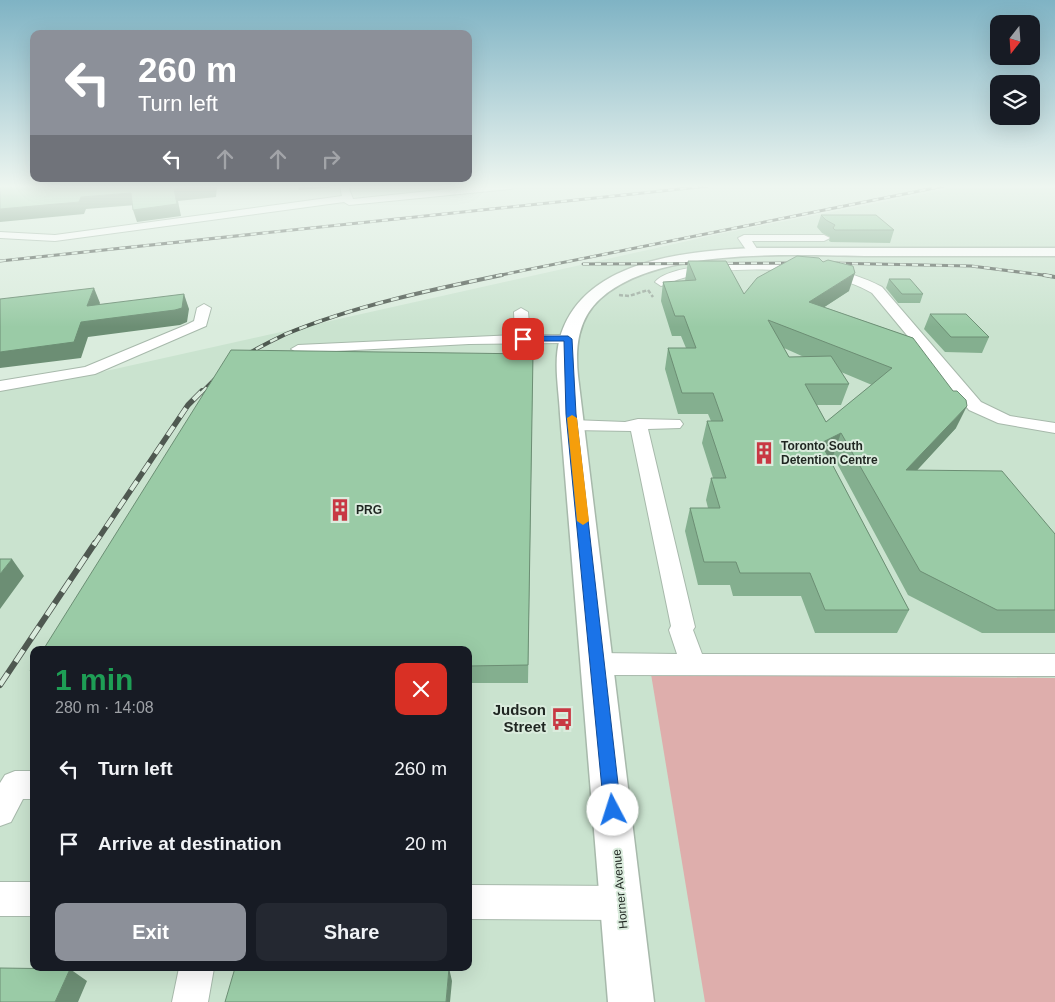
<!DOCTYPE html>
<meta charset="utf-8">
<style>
body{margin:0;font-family:Arial,sans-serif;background:#242831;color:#f1f3f6;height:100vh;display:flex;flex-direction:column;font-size:19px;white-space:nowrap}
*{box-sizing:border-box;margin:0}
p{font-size:16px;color:#9ea1a6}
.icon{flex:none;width:28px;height:28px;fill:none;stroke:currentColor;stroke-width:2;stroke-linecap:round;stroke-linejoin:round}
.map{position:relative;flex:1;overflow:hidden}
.side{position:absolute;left:30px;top:646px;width:442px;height:325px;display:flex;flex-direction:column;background:#171b24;border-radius:10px;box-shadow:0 5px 20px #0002}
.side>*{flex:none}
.banner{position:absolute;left:30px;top:30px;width:442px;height:152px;border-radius:10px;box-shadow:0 5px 20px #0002;background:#8c9099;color:#fff;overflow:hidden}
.needle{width:32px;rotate:197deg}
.controls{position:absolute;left:990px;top:15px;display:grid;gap:10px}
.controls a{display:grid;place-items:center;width:50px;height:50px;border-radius:10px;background:#171b24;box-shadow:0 5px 20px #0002;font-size:25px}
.pin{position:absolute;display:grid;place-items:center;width:42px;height:42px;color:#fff;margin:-21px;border-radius:10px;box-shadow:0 2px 8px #0006}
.me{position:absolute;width:55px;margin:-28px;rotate:355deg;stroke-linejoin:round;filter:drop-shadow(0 0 4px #0008)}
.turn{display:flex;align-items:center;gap:18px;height:105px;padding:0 25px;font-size:22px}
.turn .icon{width:65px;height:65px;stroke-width:2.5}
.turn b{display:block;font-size:35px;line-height:42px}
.lanes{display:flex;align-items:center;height:48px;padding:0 25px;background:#0003;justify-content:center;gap:25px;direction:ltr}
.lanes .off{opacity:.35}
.round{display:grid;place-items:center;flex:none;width:52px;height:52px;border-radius:10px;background:#242831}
.overview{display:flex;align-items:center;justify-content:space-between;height:85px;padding:0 25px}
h1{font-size:30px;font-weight:800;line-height:38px;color:#1e9e55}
.primary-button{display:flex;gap:10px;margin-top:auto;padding:10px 25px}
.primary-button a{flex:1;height:58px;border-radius:10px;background:#8c9099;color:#fff;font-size:20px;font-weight:800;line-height:58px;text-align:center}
.primary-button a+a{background:#242831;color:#f1f3f6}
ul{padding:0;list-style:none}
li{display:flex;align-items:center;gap:15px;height:75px;padding:0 25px}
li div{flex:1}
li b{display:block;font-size:19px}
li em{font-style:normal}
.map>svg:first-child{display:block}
.built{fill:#cae3cf;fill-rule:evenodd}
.green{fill:#deaeac}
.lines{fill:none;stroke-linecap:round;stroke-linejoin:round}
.minor-casing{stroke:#a7b9ab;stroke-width:2}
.major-casing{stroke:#a7b9ab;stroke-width:3}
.path{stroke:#9caa9f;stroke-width:2.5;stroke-dasharray:4 2;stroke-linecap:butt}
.minor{fill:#fff;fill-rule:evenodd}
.major{fill:#fff;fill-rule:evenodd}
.rail-far3-casing{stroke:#4f5951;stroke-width:3}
.rail-far2-casing{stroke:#4f5951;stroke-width:4}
.rail-far1-casing{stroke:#4f5951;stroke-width:5.5}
.rail-casing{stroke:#4f5951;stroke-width:6}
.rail-far3{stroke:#daecdd;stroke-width:2;stroke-dasharray:6;stroke-linecap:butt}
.rail-far2{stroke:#daecdd;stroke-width:2.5;stroke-dasharray:8;stroke-linecap:butt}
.rail-far1{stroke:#daecdd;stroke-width:4;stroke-dasharray:11;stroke-linecap:butt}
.rail{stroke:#daecdd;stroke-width:4.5;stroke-dasharray:14;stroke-linecap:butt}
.wall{fill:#84af8f;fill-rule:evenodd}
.shaded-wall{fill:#6c8e74}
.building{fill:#9acba6;stroke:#6c8e74;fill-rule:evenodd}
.route{fill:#1a73e8;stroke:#114b97}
.slow{fill:#f59e0b}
.labels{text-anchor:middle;stroke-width:4;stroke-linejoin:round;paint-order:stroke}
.poi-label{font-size:12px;font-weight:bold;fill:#1f2621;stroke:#daecdd;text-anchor:start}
.street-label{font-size:12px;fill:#1f2621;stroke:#daecdd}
.near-poi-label{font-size:15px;font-weight:bold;fill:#1f2621;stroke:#daecdd;text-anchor:end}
</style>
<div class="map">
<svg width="1055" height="1002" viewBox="0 0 1055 1002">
<rect width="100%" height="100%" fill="#daecdd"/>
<path class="built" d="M 964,186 L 1055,186 L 1055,1002 L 0,1002 L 0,389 L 88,375 L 719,234 ZM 34,650 L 469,650 L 469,968 L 34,968 Z"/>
<path class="green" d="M 651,674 L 1055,678 L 1055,1002 L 705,1002 Z"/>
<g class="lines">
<defs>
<path id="minor" d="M 340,186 L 348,186 L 353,199 L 478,186 L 516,186 L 511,189 L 349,205 L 344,202 L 55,241 L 0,238 L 0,232 L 55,235 L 342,196 Z
M 744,235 L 824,235 L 830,238 L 824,241 L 752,241 L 759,252 L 753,256 L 749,254 L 738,238 Z
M 771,263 C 809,265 847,268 882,287 L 981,402 L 1010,416 L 1055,423 L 1055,433 L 998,423 L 969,410 L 872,293 C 827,266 733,264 683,278 C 675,280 669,284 661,286 L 655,282 C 670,263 746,263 771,263 Z
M 204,304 L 211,308 L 206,326 L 95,374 L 0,391 L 0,381 L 85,367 L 186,325 L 194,321 L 197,308 Z
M 521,308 L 528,312 L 530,335 L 568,335 L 575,339 L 568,343 L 469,344 L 298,353 L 291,349 L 298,345 L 515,335 L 514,312 Z
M 638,419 L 680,420 L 683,424 L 680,428 L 648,429 L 695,627 L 693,630 L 702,654 L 1055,654 L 1055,676 L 598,675 L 589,671 L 585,664 L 589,657 L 598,653 L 677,654 L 669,630 L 671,626 L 631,431 L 572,430 L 566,429 L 563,425 L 566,421 L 572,420 L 625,422 Z
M 15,771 L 34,771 L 34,799 L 23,799 L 11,822 L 0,826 L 0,783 L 5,775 Z
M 0,882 L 34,882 L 34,916 L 0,916 Z
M 469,885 L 622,886 L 634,891 L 639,903 L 634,915 L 622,920 L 469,919 Z
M 179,968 L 214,968 L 208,1002 L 172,1002 Z"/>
<path id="major" d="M 753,248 L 1055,248 L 1055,256 C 994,256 934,256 873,256 C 798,256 659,245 600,299 C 578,319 575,347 578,376 L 654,1002 L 608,1002 L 560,414 C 559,390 553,362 560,338 C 582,260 686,251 753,248 Z"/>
</defs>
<use href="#minor" class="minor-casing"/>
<use href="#major" class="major-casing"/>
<path class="path" d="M 619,295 L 629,296 L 648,290 L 653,297"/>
<use href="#minor" class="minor"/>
<use href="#major" class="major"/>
<defs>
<path id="rail-far3" d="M 0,261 L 708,186
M 828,263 L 971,266 L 1051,276
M 583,264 L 798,263
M 496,276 L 944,186"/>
<path id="rail-far2" d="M 1044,275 L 1055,277
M 242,357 C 256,349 271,341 286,334 C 354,306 430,290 502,275
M 201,393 L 222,372"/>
<path id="rail-far1" d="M 94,545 L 188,405 L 202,391"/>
<path id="rail" d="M 0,685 L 95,543"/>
</defs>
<use href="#rail-far3" class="rail-far3-casing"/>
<use href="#rail-far2" class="rail-far2-casing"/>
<use href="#rail-far1" class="rail-far1-casing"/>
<use href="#rail" class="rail-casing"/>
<use href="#rail-far3" class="rail-far3"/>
<use href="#rail-far2" class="rail-far2"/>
<use href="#rail-far1" class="rail-far1"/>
<use href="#rail" class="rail"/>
</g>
<path class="wall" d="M 821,215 L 894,230 L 890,243 L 831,242 L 829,241 L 830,237 L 822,233 L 817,227 Z
M 688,261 L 744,294 L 849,291 L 824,307 L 913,338 L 956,428 L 917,470 L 1055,534 L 1055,633 L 982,633 L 908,595 L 833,456 L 829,458 L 909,610 L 897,633 L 815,633 L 801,596 L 733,596 L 730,585 L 698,585 L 685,531 L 690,508 L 708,508 L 706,500 L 711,478 L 713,478 L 702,443 L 707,421 L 711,421 L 708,414 L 678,414 L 665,369 L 668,348 L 686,348 L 681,336 L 672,336 L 661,301 L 663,282 L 685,281 ZM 784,348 L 804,357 L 789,357 ZM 841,372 L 872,385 L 826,422 L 817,405 L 841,405 L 849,384 Z
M 889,279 L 923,294 L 920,303 L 898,303 L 886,288 Z
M 930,314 L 989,337 L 982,353 L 945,352 L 924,329 Z
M 533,354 L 528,683 L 469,683 L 469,650 Z"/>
<path class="shaded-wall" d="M 207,186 L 217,186 L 216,197 L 178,201 L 181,216 L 137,222 L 133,210 L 174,189 Z
M 298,186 L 335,186 L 335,187 L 299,190 Z
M 131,193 L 136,205 L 86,209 L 84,214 L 0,222 L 0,209 L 81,197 Z
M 855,273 L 849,291 L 803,321 L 809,302 Z
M 94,288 L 100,303 L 94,320 L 87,306 Z
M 184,294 L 189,309 L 187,322 L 180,325 L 88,337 L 81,358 L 0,368 L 0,352 L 81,322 Z
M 967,406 L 956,428 L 896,493 L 906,470 Z
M 841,433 L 833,456 L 813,466 L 821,443 Z
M 12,559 L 24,576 L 0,609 L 0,574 Z
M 449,968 L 452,981 L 450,1002 L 446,1002 Z
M 70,969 L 87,981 L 78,1002 L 55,1002 Z"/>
<path class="building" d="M 0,186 L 207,186 L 174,189 L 177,204 L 133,210 L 131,193 L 81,197 L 79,202 L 0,209 Z
M 821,215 L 876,215 L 894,230 L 835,230 L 833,228 L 835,225 L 826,220 Z
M 797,256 L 819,258 L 823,262 L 828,260 L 853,266 L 855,273 L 809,302 L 913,338 L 953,391 L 957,391 L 966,400 L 967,406 L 906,470 L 1002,471 L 1055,534 L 1055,610 L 997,610 L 920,571 L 841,433 L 821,443 L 909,610 L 825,610 L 810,573 L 740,573 L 736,562 L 704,562 L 690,508 L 720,508 L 711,478 L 726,478 L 707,421 L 723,421 L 713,393 L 682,393 L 668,348 L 696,348 L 684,316 L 675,316 L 663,282 L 696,280 L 688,261 L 726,261 L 744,294 L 757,278 ZM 768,320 L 892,368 L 826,422 L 805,384 L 849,384 L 831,356 L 789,357 Z
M 889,279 L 910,279 L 923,294 L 902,294 Z
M 94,288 L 87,306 L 184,294 L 182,308 L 175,310 L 81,322 L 74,342 L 0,352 L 0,299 Z
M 930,314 L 966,314 L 989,337 L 951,337 Z
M 231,350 L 533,354 L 528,665 L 469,666 L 469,650 L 43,650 Z
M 0,559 L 12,559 L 0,574 Z
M 34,665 L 34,671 L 30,671 Z
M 0,968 L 70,969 L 55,1002 L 0,1002 Z
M 235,968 L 449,968 L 446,1002 L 225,1002 Z"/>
<linearGradient id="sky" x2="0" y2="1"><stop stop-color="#7fb3c4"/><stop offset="0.57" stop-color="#eef6f0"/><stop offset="1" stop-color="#eef6f0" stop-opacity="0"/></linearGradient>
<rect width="1055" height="327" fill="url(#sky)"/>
<path class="route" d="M 568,336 L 572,339 L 576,414 L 621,810 L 619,816 L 613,819 L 607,816 L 604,810 L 566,414 L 564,341 L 523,341 L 519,339 L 523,336 Z"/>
<path class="slow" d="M 572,415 L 577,418 L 589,521 L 583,525 L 577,521 L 567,418 Z"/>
<defs>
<symbol id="building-bare" viewBox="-9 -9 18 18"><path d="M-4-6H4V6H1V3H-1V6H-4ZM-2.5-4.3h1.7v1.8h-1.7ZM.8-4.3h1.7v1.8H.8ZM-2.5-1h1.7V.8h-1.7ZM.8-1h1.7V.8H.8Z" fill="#c83843" stroke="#daecdd" stroke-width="2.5" paint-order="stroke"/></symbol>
<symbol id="bus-bare" viewBox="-9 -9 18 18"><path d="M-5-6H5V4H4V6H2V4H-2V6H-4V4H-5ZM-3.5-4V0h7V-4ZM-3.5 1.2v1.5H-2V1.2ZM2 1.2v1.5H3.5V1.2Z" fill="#c83843" stroke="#daecdd" stroke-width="2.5" paint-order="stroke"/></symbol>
</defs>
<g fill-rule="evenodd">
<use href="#building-bare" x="748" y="437" width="32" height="32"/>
<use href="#building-bare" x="324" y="494" width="32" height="32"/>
<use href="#bus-bare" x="546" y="703" width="32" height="32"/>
</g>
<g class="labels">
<g class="poi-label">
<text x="781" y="450">Toronto South<tspan x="781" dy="14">Detention Centre</tspan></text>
<text x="356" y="514">PRG</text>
</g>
<g class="street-label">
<text transform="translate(620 889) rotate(-95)" y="4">Horner Avenue</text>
</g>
<g class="near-poi-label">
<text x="546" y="715">Judson<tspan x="546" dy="17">Street</tspan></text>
</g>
</g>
</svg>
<div class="controls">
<a><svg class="needle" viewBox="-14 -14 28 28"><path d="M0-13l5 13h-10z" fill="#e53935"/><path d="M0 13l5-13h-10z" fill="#9ea1a6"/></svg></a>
<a><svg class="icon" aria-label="layers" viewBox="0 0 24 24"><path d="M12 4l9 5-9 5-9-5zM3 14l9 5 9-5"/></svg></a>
</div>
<div class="pin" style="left:523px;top:339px;background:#d93025"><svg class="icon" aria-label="arrive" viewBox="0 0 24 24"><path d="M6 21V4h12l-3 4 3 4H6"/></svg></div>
<svg class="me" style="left:613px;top:810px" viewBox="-20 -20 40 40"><circle r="19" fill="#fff"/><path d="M0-13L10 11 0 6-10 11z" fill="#1a73e8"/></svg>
<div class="banner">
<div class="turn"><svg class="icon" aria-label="left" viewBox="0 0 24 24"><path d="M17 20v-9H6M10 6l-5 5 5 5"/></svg><div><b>260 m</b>Turn left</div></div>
<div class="lanes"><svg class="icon" aria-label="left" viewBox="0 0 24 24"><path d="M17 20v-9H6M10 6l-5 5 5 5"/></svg><svg class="icon off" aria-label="ahead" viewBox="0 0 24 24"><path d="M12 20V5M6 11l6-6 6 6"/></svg><svg class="icon off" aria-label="ahead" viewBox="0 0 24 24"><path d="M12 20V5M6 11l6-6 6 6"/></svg><svg class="icon off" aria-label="right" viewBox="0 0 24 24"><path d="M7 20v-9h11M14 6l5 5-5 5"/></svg></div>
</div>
<section class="side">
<div class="overview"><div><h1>1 min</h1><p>280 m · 14:08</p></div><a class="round" style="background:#d93025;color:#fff"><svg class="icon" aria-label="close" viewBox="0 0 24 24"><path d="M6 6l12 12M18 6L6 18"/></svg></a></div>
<ul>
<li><svg class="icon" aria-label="left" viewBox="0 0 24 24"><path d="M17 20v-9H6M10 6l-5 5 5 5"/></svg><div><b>Turn left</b></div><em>260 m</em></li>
<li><svg class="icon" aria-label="arrive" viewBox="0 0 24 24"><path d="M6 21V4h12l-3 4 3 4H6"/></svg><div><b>Arrive at destination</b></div><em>20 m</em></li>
</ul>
<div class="primary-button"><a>Exit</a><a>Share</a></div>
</section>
</div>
